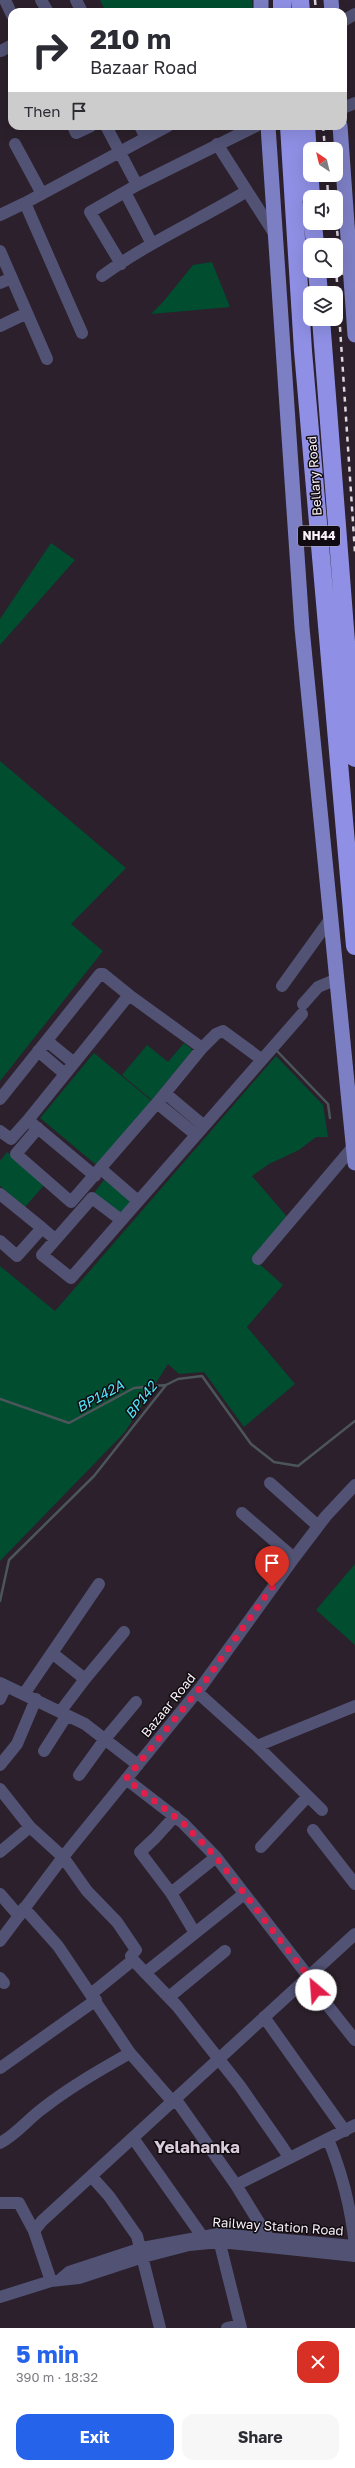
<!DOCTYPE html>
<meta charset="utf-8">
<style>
body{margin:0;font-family:"Golos Text",sans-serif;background:#f7f7f7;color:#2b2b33;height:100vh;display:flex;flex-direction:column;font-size:15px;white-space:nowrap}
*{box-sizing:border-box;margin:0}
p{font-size:13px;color:#7c7c81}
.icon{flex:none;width:22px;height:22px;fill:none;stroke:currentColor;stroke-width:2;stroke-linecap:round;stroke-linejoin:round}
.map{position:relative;height:2328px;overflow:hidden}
.details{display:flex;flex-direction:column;background:#fff;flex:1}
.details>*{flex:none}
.banner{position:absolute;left:8px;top:8px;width:339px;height:122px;border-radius:12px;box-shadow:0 4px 16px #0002;background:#fff;color:#2b2b33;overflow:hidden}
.needle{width:26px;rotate:325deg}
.buttons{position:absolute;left:303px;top:142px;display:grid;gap:8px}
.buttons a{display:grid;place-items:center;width:40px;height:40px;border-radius:8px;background:#fff;box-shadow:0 4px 16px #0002;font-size:20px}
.pin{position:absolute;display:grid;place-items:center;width:34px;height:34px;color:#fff;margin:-41px -17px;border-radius:50% 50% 50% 0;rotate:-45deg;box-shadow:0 0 4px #0007}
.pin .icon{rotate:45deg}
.me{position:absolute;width:44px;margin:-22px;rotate:333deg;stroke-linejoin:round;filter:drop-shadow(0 0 3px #0008)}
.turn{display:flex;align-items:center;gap:14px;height:84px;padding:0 16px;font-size:18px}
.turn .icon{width:52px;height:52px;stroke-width:2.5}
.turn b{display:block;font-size:28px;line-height:34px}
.then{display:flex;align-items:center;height:38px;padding:0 16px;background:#0003;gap:8px;font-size:15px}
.round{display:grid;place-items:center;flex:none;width:42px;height:42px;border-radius:12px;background:#f7f7f7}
.overview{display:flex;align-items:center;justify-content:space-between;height:68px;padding:0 16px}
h1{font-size:24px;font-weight:700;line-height:30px;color:#2563eb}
.cta{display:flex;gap:8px;margin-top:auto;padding:8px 16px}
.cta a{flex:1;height:46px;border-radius:12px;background:#2563eb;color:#fff;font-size:16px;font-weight:700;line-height:46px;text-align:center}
.cta a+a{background:#f7f7f7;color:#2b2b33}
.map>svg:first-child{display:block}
.green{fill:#004d30}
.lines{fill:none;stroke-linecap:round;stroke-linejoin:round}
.stream{stroke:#4c565a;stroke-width:2.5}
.minor{stroke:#515274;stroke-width:12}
.major{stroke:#7d7fc5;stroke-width:15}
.highway{stroke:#8f90e5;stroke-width:18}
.rail{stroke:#ded5dd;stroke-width:2.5;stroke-dasharray:5 5;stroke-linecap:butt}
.route{stroke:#e11d48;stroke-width:7;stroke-dasharray:0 12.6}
.labels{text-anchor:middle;stroke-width:3;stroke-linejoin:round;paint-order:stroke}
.shield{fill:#100b10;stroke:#b2abb2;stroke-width:1}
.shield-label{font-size:12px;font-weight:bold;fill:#f8f0f7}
.street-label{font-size:13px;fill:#f8f0f7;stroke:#100b10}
.water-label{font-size:14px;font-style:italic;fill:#54e2f7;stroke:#100b10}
.district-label{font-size:17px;font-weight:bold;fill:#dbccdb;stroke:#100b10}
</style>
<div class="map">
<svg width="355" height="2328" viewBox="0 0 355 2328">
<rect width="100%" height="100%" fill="#2b202b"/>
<path class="green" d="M 100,0 L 252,0 L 253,12 L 106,12 Z
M 212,262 L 230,307 L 151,314 L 163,302 L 193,265 Z
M 51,543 L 75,560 L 0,645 L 0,619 Z
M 0,761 L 126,868 L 71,924 L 103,951 L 0,1081 Z
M 184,1043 L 193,1050 L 152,1100 L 122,1075 L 147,1045 L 168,1062 Z
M 94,1053 L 154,1103 L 100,1168 L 40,1118 Z
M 276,1056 L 323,1105 L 328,1137 L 316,1137 L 299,1150 L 269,1164 L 252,1176 L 289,1219 L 255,1260 L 283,1285 L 247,1327 L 295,1384 L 244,1427 L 204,1372 L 179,1374 L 168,1364 L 125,1432 L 0,1561 L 0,1266 L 55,1311 Z
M 7,1152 L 45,1184 L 25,1207 L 0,1186 L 0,1161 Z
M 104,1180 L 132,1201 L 121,1214 L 94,1193 Z
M 355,1564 L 355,1645 L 316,1610 Z"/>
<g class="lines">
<path class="stream" d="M 277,1051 L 328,1104 L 330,1118
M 0,1399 L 69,1423 L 134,1388 L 166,1385
M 0,1601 L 9,1560 L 94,1476 L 166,1385 L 178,1379 L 202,1376 L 251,1444 L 274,1462 L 298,1466 L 355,1421"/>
<path class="minor" d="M 5,0 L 12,15
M 41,0 L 48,12
M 76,0 L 82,12
M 343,21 L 355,14
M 1,51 L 12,45
M 343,108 L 355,103
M 73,126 L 76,133 L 91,126
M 106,126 L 137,185 L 256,126
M 140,126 L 146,138
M 15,144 L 42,194
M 247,191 L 274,233
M 125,192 L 152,244
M 25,203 L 82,333
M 0,215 L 25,203 L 168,126
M 0,251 L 47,359
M 121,264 L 90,212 L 137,185
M 102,276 C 147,243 199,220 247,191 L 217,144
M 0,283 L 12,278
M 0,326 L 27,313
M 282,986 L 331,918
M 129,995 L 202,1048 L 216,1034 L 223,1031 L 261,1059
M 303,1004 L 318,987 L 337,979
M 47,1041 L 74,1063
M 38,1051 L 65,1074
M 165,1093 L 203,1125
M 0,1099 L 100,974 L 103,974 L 129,995 L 28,1120 L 95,1176
M 157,1103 L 202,1048
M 38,1128 L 16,1154 L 71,1202 L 157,1103 L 195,1134
M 0,1131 L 11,1139 L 28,1120
M 101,1169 L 138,1201
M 0,1194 L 42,1228
M 121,1220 L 92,1198 L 42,1255 L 71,1278 L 302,1014
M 0,1241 L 17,1256 L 42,1228 L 55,1239
M 258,1259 L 353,1147
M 270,1483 L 318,1526
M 242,1513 L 294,1558
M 52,1653 L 85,1679 L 60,1712
M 85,1679 L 124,1632
M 0,1683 L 85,1724 L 138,1765
M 197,1692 L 257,1746 L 355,1706
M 24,1694 L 99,1584
M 0,1699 L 6,1686
M 257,1746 L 322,1810
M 44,1751 L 67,1715
M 0,1765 L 17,1744 L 36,1699
M 79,1775 L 105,1739 L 136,1702
M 126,1779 L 183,1823 L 216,1857 L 308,1976
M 0,1789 L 30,1827 L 63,1857 L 87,1891 L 117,1922 L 136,1950 L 131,1956 L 133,1960 L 177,2006 L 240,2086 L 281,2145 L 287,2154 L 286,2159
M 313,1830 L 355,1884
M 261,1847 L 308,1796
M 0,1852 L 30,1827
M 171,1893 L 140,1852 L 155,1838 L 175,1816
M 0,1894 L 19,1916
M 24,1908 L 58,1946 L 130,2053 L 172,2101 L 179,2104 L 236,2185 L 268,2237 L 268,2247
M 195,1933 L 171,1893 L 216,1857
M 0,1941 L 63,1857 L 201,1687 L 294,1558 L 326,1516 L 355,1485
M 145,1973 L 244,1894
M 0,1978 L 4,1983
M 306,1978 L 355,2040
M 91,1994 L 133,1960
M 169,1997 L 225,1951
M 264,2017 L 345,2131
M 0,2068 L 96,2000
M 133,2138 L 202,2236 L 204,2242
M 328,2139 C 343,2175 351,2208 355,2246
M 0,2143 C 17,2134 27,2120 42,2109 C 70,2087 100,2070 130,2053
M 92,2177 L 109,2196 L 137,2236 L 160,2328
M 236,2185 L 355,2125
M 0,2203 L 19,2203 L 34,2231
M 218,2236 L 241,2328
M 62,2278 L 69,2272 L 142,2248 L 218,2234 L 355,2246
M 51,2281 L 34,2231 L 42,2221 L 355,1934
M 0,2297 L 51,2281 L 79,2278 L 143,2257 L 189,2245 L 220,2242 L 355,2256
M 227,2328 L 240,2325"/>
<path class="major" d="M 261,0 L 261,12
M 331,0 L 332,12
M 268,126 L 302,628 L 355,1163
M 340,126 L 355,335"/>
<path class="highway" d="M 282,0 L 282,12
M 300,0 L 301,12
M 289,126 L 303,351 L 355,946
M 306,126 L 311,197
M 313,223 L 315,245
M 317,271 L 319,293
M 321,319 L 355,758"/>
<path class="rail" d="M 315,0 L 316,12
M 323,126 L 325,149
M 327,175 L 328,197
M 336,221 L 342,275
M 336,267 L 355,553"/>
</g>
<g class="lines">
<path class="route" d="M 272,1587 L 201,1687 L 126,1779 L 183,1823 L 216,1857 L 308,1976 L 306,1978 L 316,1990"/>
</g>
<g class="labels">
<rect class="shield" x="298" y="526" width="42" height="20" rx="3"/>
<g class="shield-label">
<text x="319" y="540">NH44</text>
</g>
<g class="street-label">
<text transform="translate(314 476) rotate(-94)" y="5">Bellary Road</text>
<text transform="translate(168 1705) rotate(-51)" y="5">Bazaar Road</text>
<text transform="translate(278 2226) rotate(4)" y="5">Railway Station Road</text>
</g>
<g class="water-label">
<text transform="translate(100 1396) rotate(-29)" y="5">BP142A</text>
<text transform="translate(141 1400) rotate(-52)" y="5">BP142</text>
</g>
<g class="district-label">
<text x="197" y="2153">Yelahanka</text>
</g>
</g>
</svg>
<div class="buttons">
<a><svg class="needle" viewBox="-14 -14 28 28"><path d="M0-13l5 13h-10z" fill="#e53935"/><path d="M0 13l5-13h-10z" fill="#7c7c81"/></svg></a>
<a><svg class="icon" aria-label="sound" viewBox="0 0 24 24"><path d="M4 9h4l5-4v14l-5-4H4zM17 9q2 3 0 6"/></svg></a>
<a><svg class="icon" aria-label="search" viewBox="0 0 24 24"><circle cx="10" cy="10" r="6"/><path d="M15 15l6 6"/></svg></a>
<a><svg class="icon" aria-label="layers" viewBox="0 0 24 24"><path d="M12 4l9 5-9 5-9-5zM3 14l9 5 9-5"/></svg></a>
</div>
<div class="pin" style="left:272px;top:1587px;background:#d93025"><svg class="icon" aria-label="arrive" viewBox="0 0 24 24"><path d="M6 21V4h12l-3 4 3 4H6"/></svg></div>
<svg class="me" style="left:316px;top:1990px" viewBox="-20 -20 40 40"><circle r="19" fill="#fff"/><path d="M0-13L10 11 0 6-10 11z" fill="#e11d48"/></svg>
<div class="banner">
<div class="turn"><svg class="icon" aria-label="right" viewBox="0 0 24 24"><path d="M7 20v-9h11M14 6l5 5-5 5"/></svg><div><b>210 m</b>Bazaar Road</div></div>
<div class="then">Then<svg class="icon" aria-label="arrive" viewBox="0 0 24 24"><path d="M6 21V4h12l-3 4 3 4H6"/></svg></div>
</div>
</div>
<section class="details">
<div class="overview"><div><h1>5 min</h1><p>390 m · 18:32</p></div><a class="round" style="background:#d93025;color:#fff"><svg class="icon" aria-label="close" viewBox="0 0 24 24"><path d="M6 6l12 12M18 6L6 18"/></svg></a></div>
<div class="cta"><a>Exit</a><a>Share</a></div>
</section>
